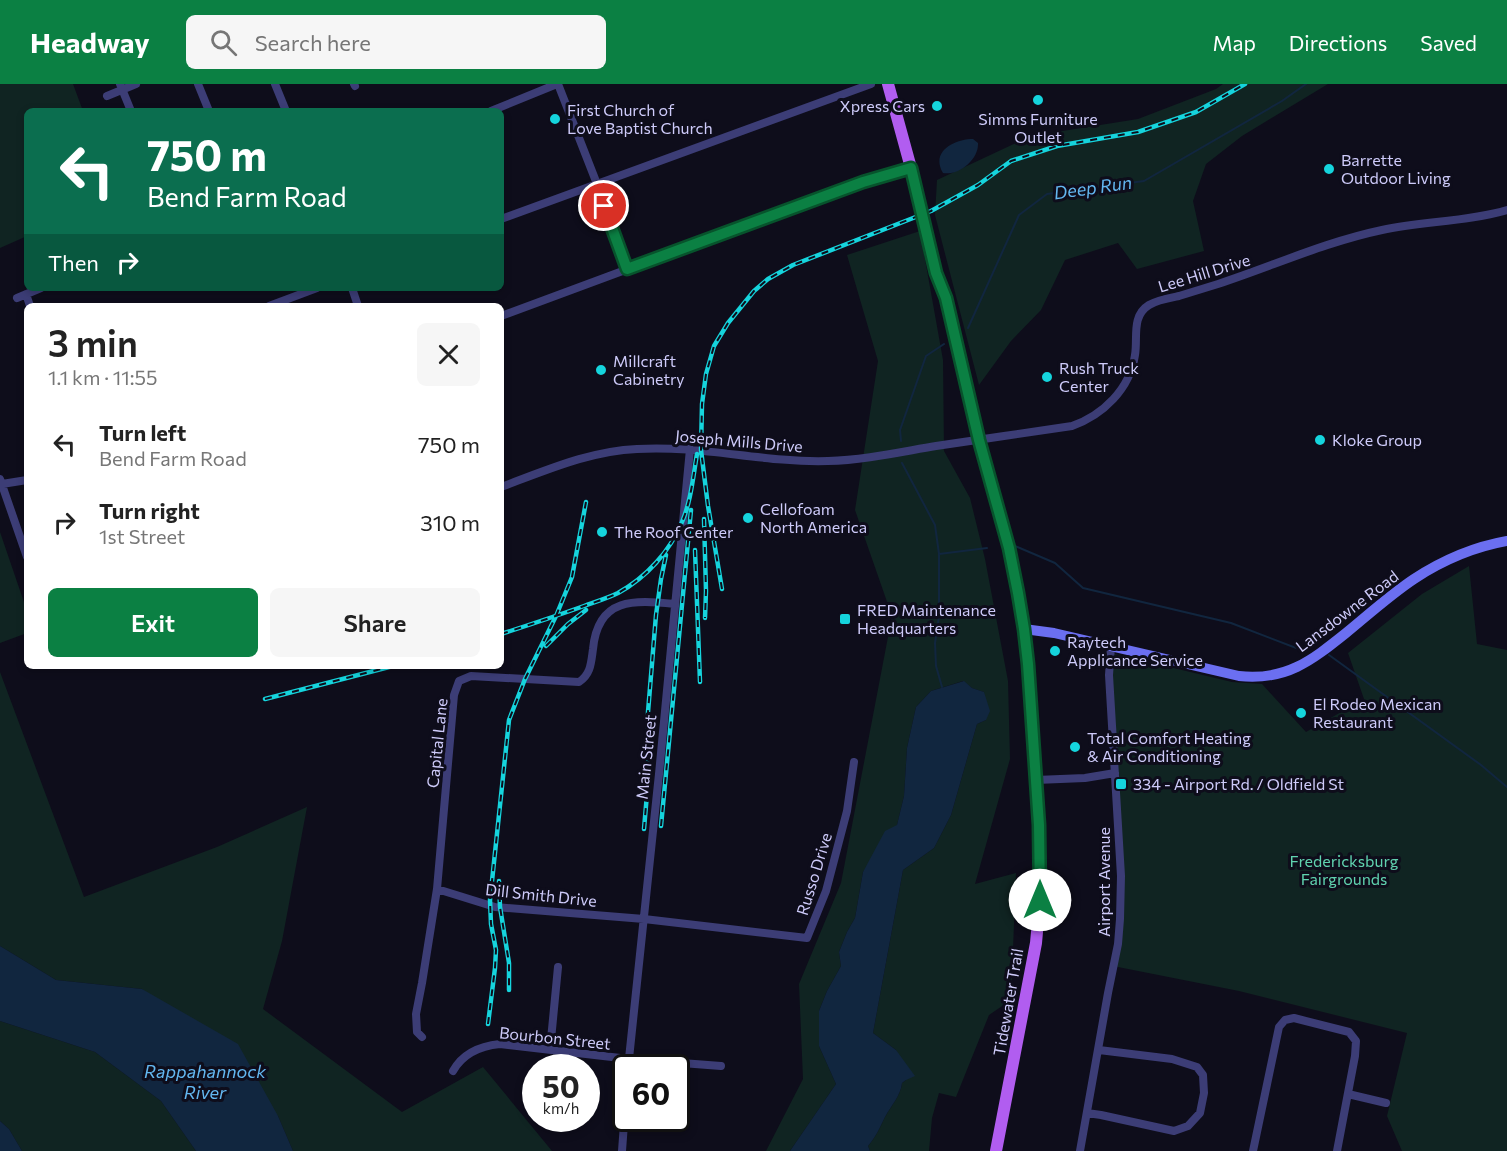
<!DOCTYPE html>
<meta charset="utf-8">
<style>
body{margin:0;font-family:Commissioner,sans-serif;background:#f6f6f6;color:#222;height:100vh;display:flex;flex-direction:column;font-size:22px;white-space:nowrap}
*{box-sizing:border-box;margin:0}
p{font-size:20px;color:#767676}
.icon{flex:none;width:33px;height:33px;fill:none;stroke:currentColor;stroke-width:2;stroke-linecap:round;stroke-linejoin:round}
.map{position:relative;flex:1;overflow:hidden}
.details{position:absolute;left:24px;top:219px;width:480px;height:366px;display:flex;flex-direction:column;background:#fff;border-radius:9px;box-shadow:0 3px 9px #0003}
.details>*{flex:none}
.top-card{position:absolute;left:24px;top:24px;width:480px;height:183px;border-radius:9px;box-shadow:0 3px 9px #0003;background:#0b6e4f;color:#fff;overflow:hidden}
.speed{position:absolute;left:522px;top:970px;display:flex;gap:12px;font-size:30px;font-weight:700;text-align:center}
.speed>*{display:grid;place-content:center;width:78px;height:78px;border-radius:50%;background:#fff;box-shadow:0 3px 9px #0003;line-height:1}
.speed small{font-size:15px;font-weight:400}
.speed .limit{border:3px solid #111;border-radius:9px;background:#fff;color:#111}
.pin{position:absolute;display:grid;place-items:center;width:51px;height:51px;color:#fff;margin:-26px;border:3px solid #fff;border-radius:50%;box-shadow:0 2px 6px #0007}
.me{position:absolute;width:66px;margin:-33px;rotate:0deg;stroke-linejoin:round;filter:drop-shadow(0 0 4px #0008)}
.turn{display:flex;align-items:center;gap:21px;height:126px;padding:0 24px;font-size:27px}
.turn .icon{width:78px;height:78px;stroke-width:2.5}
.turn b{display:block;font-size:42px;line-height:51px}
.then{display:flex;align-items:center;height:57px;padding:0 24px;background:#0003;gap:12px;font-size:22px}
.round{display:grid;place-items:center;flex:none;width:63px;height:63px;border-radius:9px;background:#f6f6f6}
.overview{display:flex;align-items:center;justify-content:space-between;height:102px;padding:0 24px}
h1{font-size:36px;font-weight:600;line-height:45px}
.primary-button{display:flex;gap:12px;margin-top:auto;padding:12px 24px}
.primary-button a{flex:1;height:69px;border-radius:9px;background:#0b8043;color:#fff;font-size:24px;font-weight:600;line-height:69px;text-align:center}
.primary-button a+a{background:#f6f6f6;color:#222}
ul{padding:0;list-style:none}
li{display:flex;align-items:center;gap:18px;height:78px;padding:0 24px}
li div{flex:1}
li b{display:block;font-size:22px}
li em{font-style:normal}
header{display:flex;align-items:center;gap:36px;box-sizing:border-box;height:84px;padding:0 30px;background:#0b8043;color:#fff}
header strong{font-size:28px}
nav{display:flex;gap:33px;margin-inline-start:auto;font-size:21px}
.search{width:420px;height:54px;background:#f6f6f6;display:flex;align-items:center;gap:15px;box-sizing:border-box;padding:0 21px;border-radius:9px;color:#767676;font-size:22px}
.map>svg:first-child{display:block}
.green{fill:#102422}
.water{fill:#11263f}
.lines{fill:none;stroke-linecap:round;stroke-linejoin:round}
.stream{stroke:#11263f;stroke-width:2}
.street{stroke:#3c3d76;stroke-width:8}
.secondary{stroke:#6b6ff1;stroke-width:10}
.primary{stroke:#b15df0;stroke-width:12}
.rail-casing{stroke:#15d4dd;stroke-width:4.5}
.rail{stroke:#0e0d1b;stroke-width:2;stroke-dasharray:7;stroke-linecap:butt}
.route-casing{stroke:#07532c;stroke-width:15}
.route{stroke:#0b8043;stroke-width:10}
.poi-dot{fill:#15d4dd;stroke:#0e0d1b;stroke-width:2}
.labels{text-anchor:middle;stroke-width:6;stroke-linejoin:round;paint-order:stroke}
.poi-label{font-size:16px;fill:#cecbfa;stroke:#0e0d1b;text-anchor:start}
.street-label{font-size:16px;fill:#cecbfa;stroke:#0e0d1b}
.park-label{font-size:16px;fill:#60d2af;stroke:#0e0d1b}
.water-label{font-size:18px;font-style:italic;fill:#63b7f0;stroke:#0e0d1b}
</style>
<header>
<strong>Headway</strong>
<div class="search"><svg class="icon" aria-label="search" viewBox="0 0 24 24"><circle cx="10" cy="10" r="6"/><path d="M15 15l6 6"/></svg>Search here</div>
<nav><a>Map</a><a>Directions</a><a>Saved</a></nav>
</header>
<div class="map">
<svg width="1507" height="1067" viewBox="0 0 1507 1067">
<rect width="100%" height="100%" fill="#0e0d1b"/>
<path class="green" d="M 0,0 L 73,0 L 83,27 L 27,27 L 27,152 L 0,164 Z
M 1223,0 L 1328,0 L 1242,52 L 1206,80 L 1193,117 L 1204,167 L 1137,185 L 1118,159 L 1065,176 L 1041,226 L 1011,257 L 979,301 L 935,131 L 937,96 L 1031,52 L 1138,35 L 1216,5 Z
M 920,147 L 943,276 L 944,367 L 970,414 L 985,475 L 1008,597 L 1010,675 L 975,800 L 1016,789 L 1011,916 L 989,931 L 956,1013 L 939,1009 L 932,1034 L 929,1067 L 870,1067 L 868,1062 C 876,1053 880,1043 885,1033 C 891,1022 901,1011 902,999 L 906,996 L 896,966 L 873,949 L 903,786 L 934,764 L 951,731 L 977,640 L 986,636 L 984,608 L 972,604 L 963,597 L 931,607 L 916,623 L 907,664 L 904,712 L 897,741 L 863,788 L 855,834 L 847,848 L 839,868 L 841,882 L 827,907 L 819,927 L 819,962 L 836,1000 L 790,1067 L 766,1067 L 803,995 L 799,900 L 841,799 L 892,532 L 855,426 L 878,277 L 847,171 Z
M 0,448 L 27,527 L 27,549 L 0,559 Z
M 1469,482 L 1477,560 L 1507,566 L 1507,1067 L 1402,1067 L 1387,1032 L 1407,949 L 1239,907 L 1113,882 L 1120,835 L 1109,591 L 1115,570 L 1232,598 L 1262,600 L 1306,648 L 1364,615 L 1348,569 L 1422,510 Z
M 0,588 L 84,813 L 217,763 L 307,723 L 282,857 L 263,925 L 402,1028 L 483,983 L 552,1067 L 293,1067 L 278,1032 L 142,905 L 56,896 L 0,862 Z
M 0,937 L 95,968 L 161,1017 L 196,1067 L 22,1067 L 9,1045 L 0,1037 Z"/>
<path class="water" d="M 973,55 L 978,59 C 979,75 959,92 943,89 C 930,67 955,55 973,55 Z
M 964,597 L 972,604 L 984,608 L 990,627 L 986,636 L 977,640 L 951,731 L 934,764 L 903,786 L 873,949 L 896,966 L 915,992 L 906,996 L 902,999 C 901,1011 891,1022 885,1033 C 880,1043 876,1053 868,1062 L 870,1067 L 790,1067 L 836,1000 L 819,962 L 819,927 L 827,907 L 841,882 L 839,868 L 847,848 L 855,834 L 863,788 L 885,747 L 897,741 L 904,712 L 907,664 L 916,623 L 931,607 Z
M 0,862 L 56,896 L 142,905 L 238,960 L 278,1032 L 293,1067 L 196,1067 L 161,1017 L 95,968 L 0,937 Z
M 0,1037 L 9,1045 L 22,1067 L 0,1067 Z"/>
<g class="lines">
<path class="stream" d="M 968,244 L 1019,131 L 1047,110 L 1144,97 L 1282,17 L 1306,0
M 901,357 L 900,346 L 926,272 L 944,260
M 902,379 L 935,441 L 939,470 L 939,532 L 935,559 L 936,582 L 942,603
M 1015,462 L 1055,479 L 1083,504 L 1231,539 L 1304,567
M 939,470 L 987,464
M 1329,571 L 1481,681 L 1507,703"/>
<path class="street" d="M 120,0 L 131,27
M 198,0 L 209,27
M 275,0 L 286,27
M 354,0 L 355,2
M 558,0 L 597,100 L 627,185
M 107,12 L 136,0
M 491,27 L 557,0
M 501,135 L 871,0
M 352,204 L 358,222
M 26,210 L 30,222
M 17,214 L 41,204
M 269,222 L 317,204
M 501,232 L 863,98 L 911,84
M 0,395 L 27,473
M 2,400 L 27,396
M 501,403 C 545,387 589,367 637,365 C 701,361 764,379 828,377 C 864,376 900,368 936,362 C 981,355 1027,349 1072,342 C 1103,331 1130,305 1135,271 C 1138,254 1131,232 1149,221 C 1157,216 1169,214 1179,212 C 1192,208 1205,204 1218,200 C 1273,182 1325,158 1382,146 C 1423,137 1466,138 1507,126
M 1036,696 L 1085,694 L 1115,689
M 437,805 L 495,823 L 644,835 L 807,854 L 826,807 L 847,727 L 854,678
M 422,953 L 417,948 L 416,930 L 422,899 L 437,805 L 454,611 L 459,597 L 471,592 L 579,598 C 591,590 591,579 593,565 C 598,513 634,516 675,520
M 550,966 L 558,883
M 628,984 L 659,690 L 690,365
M 453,987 C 463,969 480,962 500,960 L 629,975 L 721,982
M 1348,1010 L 1386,1019
M 1087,1029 L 1101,1031 L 1174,1047 L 1188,1042 L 1200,1029 L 1204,1009 L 1203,991 L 1197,983 L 1172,975 L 1099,966
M 622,1067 L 626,1012
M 1080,1067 L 1108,909 L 1118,860 L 1120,835 L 1121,792 L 1110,608 L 1109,591 L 1111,563
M 1253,1067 L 1279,943 L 1285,936 L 1294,934 L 1349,948 L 1356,957 L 1355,972 L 1337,1067"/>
<path class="secondary" d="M 1024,545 L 1054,549 L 1239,592 C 1286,597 1311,577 1346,549 C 1368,531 1390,511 1414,495 C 1443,476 1473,463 1507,457"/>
<path class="primary" d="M 888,0 L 911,84 L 936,188 L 946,214 L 979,356 L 1009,464 L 1021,525 L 1027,567 L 1039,741 L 1040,815 L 1036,859 L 996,1067"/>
<defs>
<path id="rail" d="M 704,435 L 706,507 L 705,534
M 695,466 L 700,598
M 722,505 L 708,422 L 701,366 L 702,320 L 706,290 L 714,262 L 728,239 L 754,207 L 768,195 L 793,181 L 931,127 L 978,101 L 1011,77 L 1057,62 L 1138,48 L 1196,28 L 1245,0
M 501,550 C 529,541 556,532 584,522 C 595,518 608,514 618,509 C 647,493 670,467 682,438 C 691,417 693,393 697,370
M 546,562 L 568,540 L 586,526
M 265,615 L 393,582
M 661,742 L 691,426
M 644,745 L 647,710 L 648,628 L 656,531 L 661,495 L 666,471
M 499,797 L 500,823 L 509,879 L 509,906
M 488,940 L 495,884 L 496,866 L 491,840 L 490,816 L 509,636 L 525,595 L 556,532 L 572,493 L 586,418"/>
</defs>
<use href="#rail" class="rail-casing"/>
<use href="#rail" class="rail"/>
</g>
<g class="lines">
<defs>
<path id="route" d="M 604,122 L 627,185 L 863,98 L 911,84 L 936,189 L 946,214 L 979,356 L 1009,464 L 1018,509 L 1024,545 L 1028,580 L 1039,741 L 1040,816"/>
</defs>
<use href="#route" class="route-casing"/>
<use href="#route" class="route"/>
</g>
<g class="poi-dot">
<circle cx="1038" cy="16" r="6"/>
<circle cx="937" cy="22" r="6"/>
<circle cx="555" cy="35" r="6"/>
<circle cx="1329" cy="85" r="6"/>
<circle cx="601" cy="286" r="6"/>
<circle cx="1047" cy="293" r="6"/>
<circle cx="1320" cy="356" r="6"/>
<circle cx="748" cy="434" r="6"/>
<circle cx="602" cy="448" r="6"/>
<rect x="839" y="529" width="12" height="12" rx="3"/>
<circle cx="1055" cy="567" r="6"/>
<circle cx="1301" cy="629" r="6"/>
<circle cx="1075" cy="663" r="6"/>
<rect x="1115" y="694" width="12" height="12" rx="3"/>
</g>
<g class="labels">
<g class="poi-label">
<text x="925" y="28" text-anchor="end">Xpress Cars</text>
<text x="567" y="32">First Church of<tspan x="567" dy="18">Love Baptist Church</tspan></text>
<text x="1038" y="41" text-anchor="middle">Simms Furniture<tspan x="1038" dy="18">Outlet</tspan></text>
<text x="1341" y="82">Barrette<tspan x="1341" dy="18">Outdoor Living</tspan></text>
<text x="613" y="283">Millcraft<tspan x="613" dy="18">Cabinetry</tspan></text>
<text x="1059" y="290">Rush Truck<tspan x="1059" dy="18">Center</tspan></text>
<text x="1332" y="362">Kloke Group</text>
<text x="760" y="431">Cellofoam<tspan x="760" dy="18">North America</tspan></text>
<text x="614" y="454">The Roof Center</text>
<text x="857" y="532">FRED Maintenance<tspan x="857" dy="18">Headquarters</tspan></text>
<text x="1067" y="564">Raytech<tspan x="1067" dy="18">Applicance Service</tspan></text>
<text x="1313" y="626">El Rodeo Mexican<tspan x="1313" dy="18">Restaurant</tspan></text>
<text x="1087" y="660">Total Comfort Heating<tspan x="1087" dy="18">&amp; Air Conditioning</tspan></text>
<text x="1133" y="706">334 - Airport Rd. / Oldfield St</text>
</g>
<g class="street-label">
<text transform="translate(1204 189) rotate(-17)" y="6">Lee Hill Drive</text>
<text transform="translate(739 357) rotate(5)" y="6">Joseph Mills Drive</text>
<text transform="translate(1347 527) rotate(-37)" y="6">Lansdowne Road</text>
<text transform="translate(437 659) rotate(-84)" y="6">Capital Lane</text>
<text transform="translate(646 673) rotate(-84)" y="6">Main Street</text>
<text transform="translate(814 790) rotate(-73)" y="6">Russo Drive</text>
<text transform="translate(1104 798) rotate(-90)" y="6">Airport Avenue</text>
<text transform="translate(541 811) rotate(6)" y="6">Dill Smith Drive</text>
<text transform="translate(1008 918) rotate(-80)" y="6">Tidewater Trail</text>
<text transform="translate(555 954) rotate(6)" y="6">Bourbon Street</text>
</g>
<g class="park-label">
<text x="1344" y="783">Fredericksburg<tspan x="1344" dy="18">Fairgrounds</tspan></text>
</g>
<g class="water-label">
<text transform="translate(1093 104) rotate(-8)" y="6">Deep Run</text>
<text x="205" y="994">Rappahannock<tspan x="205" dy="21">River</tspan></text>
</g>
</g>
</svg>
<div class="speed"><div>50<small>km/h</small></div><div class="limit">60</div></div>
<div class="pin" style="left:604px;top:122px;background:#d93025"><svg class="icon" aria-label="arrive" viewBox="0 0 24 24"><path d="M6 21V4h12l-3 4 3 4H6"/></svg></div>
<svg class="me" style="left:1040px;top:816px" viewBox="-20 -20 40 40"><circle r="19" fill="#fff"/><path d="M0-13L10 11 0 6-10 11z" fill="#0b8043"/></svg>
<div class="top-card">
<div class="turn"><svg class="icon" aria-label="left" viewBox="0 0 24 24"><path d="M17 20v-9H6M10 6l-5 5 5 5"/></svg><div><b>750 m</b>Bend Farm Road</div></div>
<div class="then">Then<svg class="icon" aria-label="right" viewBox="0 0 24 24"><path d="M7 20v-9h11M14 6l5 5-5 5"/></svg></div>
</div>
<section class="details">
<div class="overview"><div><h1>3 min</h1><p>1.1 km · 11:55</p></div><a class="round"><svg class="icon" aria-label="close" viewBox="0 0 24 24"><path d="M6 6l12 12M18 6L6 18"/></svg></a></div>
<ul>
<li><svg class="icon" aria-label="left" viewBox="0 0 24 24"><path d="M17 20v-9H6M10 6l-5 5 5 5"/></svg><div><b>Turn left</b><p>Bend Farm Road</p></div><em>750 m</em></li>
<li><svg class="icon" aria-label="right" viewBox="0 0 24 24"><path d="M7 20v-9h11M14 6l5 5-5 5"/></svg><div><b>Turn right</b><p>1st Street</p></div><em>310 m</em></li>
</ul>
<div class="primary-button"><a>Exit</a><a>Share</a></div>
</section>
</div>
